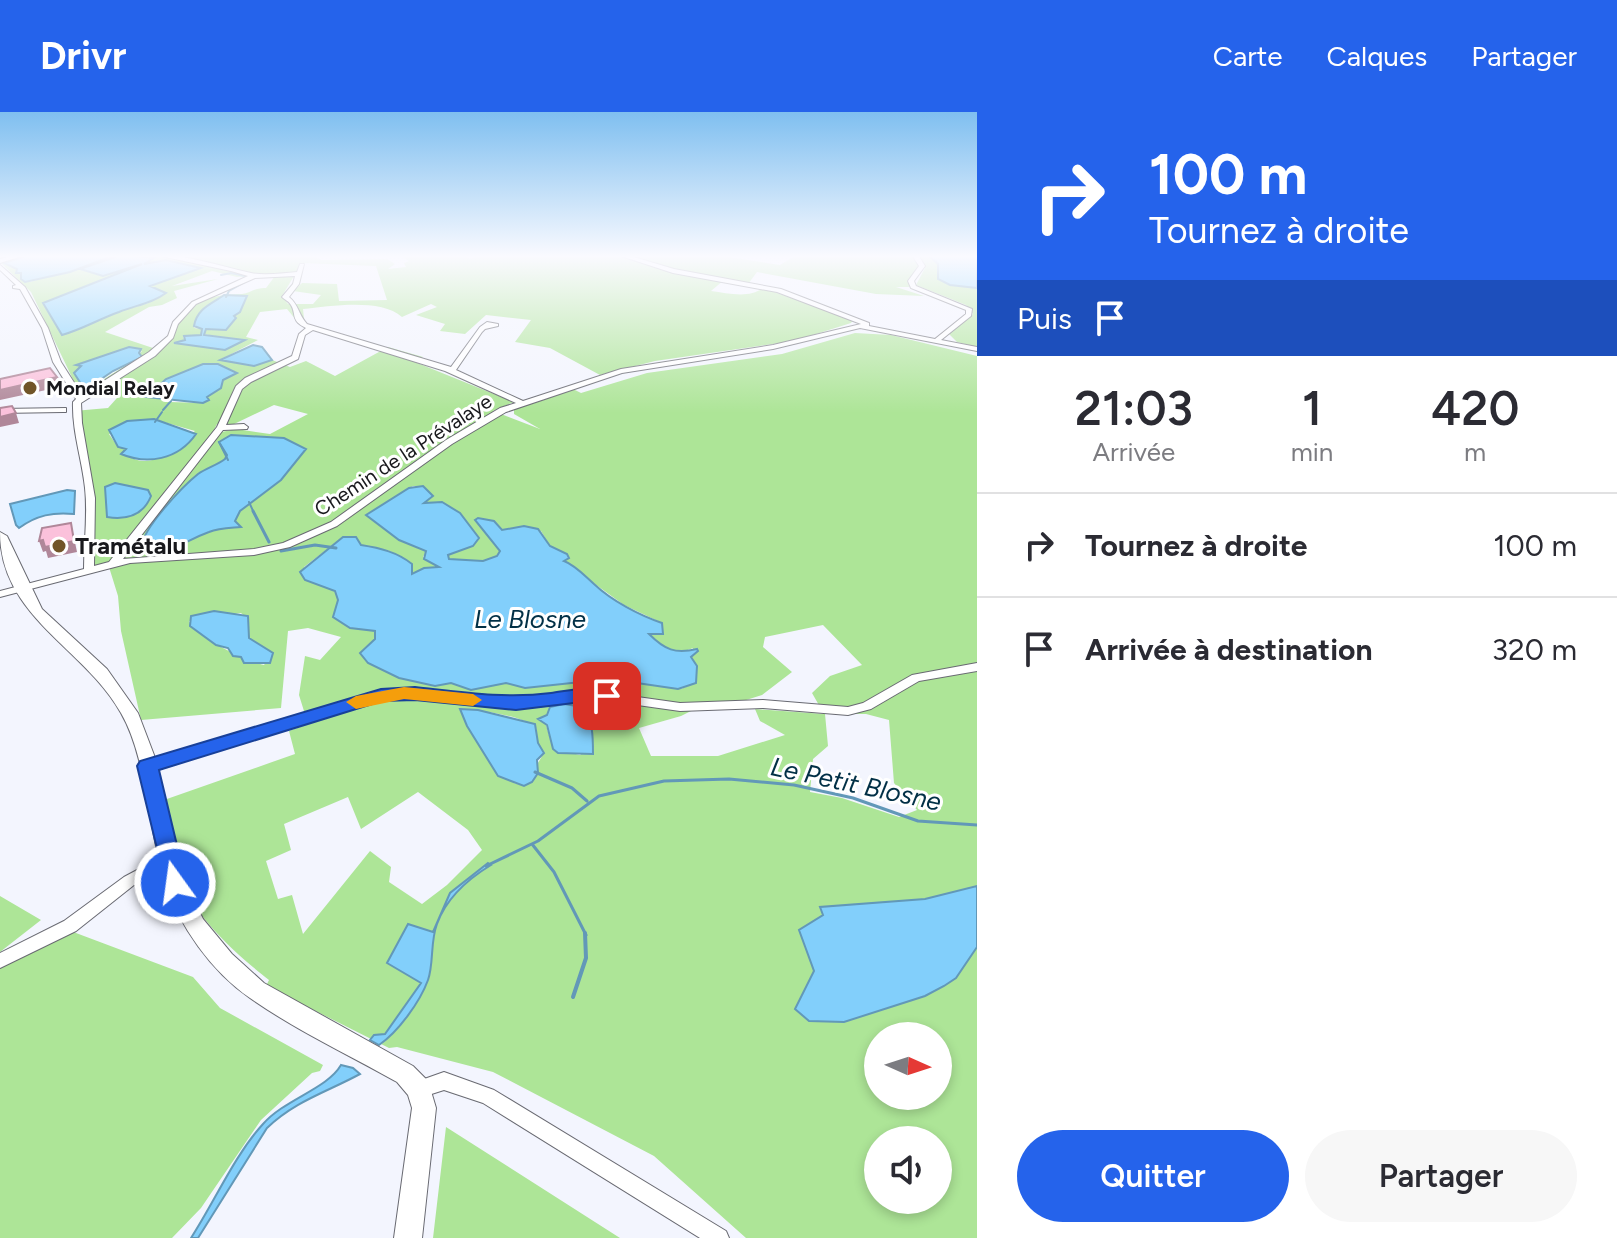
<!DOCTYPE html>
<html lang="fr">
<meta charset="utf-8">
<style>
body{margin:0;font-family:Figtree,sans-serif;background:#f7f7f7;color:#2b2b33;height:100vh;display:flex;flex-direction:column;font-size:30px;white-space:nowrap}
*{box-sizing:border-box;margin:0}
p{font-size:26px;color:#7c7c81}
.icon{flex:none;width:44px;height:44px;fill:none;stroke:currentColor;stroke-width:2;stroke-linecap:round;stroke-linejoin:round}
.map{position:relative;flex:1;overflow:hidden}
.sheet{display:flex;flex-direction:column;background:#fff;width:640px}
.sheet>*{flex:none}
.hud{background:#2563eb;color:#fff;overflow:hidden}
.needle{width:52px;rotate:93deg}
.tools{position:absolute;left:864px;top:910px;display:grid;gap:16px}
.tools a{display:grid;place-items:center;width:88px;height:88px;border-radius:50%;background:#fff;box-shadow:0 4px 12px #0003;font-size:40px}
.pin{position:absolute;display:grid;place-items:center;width:68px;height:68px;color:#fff;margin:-34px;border-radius:16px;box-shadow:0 4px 12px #0006}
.me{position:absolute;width:88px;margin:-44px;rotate:346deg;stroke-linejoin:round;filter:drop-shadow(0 0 6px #0008)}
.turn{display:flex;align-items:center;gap:28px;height:168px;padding:0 40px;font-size:36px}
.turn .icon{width:104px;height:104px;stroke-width:2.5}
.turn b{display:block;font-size:56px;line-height:68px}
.then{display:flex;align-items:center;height:76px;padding:0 40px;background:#0003;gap:16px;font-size:30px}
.eta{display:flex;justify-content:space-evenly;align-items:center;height:136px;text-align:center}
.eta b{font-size:48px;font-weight:600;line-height:56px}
.button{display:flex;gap:16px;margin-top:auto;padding:16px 40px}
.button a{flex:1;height:92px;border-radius:48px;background:#2563eb;color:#fff;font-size:32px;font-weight:600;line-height:92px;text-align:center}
.button a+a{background:#f7f7f7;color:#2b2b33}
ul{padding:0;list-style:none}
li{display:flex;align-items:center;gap:24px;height:104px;padding:0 40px;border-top:2px solid #e1e1e2}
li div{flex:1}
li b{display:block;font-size:30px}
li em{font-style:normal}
header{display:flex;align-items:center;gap:48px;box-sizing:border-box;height:112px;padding:0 40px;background:#2563eb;color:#fff}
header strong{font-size:38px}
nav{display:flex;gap:44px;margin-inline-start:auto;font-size:28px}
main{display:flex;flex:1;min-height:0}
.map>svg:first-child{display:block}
.green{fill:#ade597;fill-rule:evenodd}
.water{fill:#82cffb;stroke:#6298b8;stroke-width:2}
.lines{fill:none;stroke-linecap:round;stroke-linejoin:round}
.stream-far2{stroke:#6298b8;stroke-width:2}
.stream-far1{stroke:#6298b8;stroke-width:3}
.stream{stroke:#6298b8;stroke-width:4}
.minor-casing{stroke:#696a72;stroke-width:2}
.major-casing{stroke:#696a72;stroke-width:2}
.minor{fill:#fff;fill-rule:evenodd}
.major{fill:#fff;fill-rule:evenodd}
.shaded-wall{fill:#b08799}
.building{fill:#fbc1db;stroke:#b08799;stroke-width:2}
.route{fill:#2563eb;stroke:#184099;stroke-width:2}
.slow{fill:#f59e0b}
.poi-dot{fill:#715528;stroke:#fff;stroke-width:3}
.labels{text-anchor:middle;stroke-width:6;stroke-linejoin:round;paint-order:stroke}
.far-poi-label{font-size:20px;font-weight:bold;fill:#18181c;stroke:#fff;text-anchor:start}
.far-street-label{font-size:20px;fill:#18181c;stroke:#fff}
.poi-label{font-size:24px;font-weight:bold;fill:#18181c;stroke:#fff;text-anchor:start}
.water-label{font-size:26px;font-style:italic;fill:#023046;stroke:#fff}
</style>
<header>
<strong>Drivr</strong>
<nav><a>Carte</a><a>Calques</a><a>Partager</a></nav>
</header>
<main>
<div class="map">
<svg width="977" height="1126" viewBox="0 0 977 1126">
<rect width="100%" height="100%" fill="#f3f5fe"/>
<path class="green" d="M 0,143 L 29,143 L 5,151 L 17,157 L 15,160 L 22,161 L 23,169 L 30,170 L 115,143 L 123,143 L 82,156 L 103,164 L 151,147 L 136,143 L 206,143 L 212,146 L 210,143 L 319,143 L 317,146 L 322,148 L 387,147 L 395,152 L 388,157 L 406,155 L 404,151 L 409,149 L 399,143 L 464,143 L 470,147 L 479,143 L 717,143 L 780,153 L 793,145 L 791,143 L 913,143 L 921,156 L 909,175 L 896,175 L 924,184 L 876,182 L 757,160 L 748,172 L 724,168 L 711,179 C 728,181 748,187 763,176 L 853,208 L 851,211 L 794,229 L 655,249 L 600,263 L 550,236 L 515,230 L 531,208 L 486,203 L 465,222 L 440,219 L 445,212 L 416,203 L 437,195 L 431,192 L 402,205 C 381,186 331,194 303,197 L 304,207 L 296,208 L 287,197 L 260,200 L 246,225 L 258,228 L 220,248 L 254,254 L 272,248 L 290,255 L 306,249 L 335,264 L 388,235 L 423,245 L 415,250 L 514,290 L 493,299 L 540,317 L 514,302 L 514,297 L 573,277 L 581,281 L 647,261 L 782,242 L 855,221 L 891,223 L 977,244 L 977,1126 L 746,1126 L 654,1044 L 493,960 L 397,935 L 389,936 L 266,874 L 269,868 C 238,844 190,801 178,761 C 171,738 169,712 164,688 L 295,642 L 289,619 L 308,612 L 299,583 L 305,544 L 320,548 L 341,525 L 308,516 L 288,519 L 281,596 L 141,608 L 121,519 L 118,484 L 109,455 L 90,455 L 89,386 L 74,299 L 108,296 L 117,286 L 97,278 L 80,282 L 31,180 L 0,150 ZM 160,148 L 201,156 L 149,174 L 165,181 C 150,194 133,194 116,201 C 98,208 82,217 62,223 L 43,192 L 121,160 ZM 302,151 L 376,154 L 387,188 L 339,189 L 337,172 L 302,171 L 293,179 L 321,183 L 313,192 L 288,192 L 282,184 L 294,164 L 275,164 L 266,176 C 256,175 251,181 242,182 C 218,183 196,185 181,208 C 170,223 175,224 159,238 L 105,220 L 149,195 L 162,193 L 177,186 L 174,179 L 218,167 L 172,174 L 212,159 L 237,165 L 298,161 ZM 246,184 L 226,218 L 206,217 L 204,222 L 243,229 L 225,238 L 174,231 L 185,228 L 183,225 L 201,223 L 202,217 L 194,216 C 209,189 214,184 246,184 ZM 129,235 L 142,239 C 128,255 109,262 92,276 L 82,271 L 78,264 L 81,254 L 78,252 ZM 213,251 L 236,260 L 223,268 L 219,278 L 211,280 L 203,291 L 170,290 L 146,283 L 166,267 ZM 274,293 L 308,302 L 270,322 L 236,317 L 212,322 L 217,312 L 232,313 ZM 153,307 L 195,319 C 176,334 153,360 128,344 L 128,337 L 118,335 L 109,322 ZM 236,323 L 284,326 L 306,337 L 281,368 L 240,399 L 235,409 L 241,415 C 231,416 219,416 209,420 C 178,432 180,440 142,435 L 151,411 L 184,375 L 194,365 L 225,347 L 225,338 ZM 413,374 L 422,374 L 431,386 L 424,391 L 444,391 L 460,401 L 479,426 L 473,434 L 448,443 L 449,447 L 483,449 L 497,444 L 501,439 L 475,408 L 478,406 L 490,408 L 502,418 L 541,419 L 550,434 L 567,442 L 569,446 L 563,449 L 624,493 L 662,511 L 662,522 L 649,522 C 662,535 674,545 693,536 L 691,545 L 697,554 L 697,570 L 681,577 L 642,571 L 581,570 L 529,575 L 506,571 L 468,577 L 451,571 L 435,574 L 399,566 L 361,541 L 375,527 L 375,519 L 334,505 L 338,488 L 335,479 L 306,468 L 304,455 L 343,425 L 357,427 L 361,433 L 390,439 L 412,452 L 412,462 L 440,454 L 423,445 L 426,439 L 399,428 L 367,402 ZM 241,501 L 249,508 L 249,526 L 272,541 L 264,553 C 246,549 196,525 189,509 ZM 823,513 L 862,553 L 830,564 L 812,581 L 824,602 L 755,597 L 760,609 L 785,623 L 718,644 L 651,644 L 639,616 L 681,604 L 703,593 L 743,589 L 762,583 L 792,560 L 763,535 L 765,525 ZM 564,592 L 583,595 C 590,605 595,612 589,623 L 593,632 L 580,643 L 553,637 L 546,613 L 550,595 ZM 461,598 C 479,597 522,604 536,615 L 538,631 L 544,641 L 524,674 L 514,671 ZM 825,602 L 866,602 L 889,608 L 894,671 L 917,698 L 899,705 L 842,686 L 810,680 L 813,647 L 828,634 ZM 418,680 L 468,718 L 482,738 L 447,773 L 422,792 L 389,770 L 391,755 L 370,739 L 303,822 L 292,783 L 278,787 L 266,749 L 291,738 L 284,712 L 348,685 L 361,717 ZM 878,924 L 938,924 L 938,984 L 878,984 ZM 878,1028 L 938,1028 L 938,1088 L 878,1088 Z
M 917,143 L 977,143 L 977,235 L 957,230 L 949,222 L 973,202 L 966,193 L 916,173 L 925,156 Z
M 0,784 L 41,808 L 0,840 Z
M 68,818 L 193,865 L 220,896 L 323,953 L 320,959 L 312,961 L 261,1008 L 201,1096 L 172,1126 L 0,1126 L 0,855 Z
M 446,1015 L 620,1126 L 433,1126 Z"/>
<path class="water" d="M 29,143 L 115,143 L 70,160 L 25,170 L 21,167 L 21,161 L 16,161 L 17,157 L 4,151 Z
M 121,143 L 154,146 L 144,152 L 166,148 L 201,156 L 150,174 L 166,181 C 151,192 136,193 119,200 C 99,207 83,217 62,223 L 43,191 L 142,152 L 103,164 L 80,157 Z
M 928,143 L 977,143 L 977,176 L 950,173 L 938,167 L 938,152 Z
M 224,183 L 247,184 L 240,200 L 234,204 L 236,206 L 226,218 L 206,217 L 204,223 L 245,228 L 225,238 L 174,231 L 185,228 L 184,224 L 201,223 L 202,217 L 194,214 C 197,196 212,192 224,183 Z
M 253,233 L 262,235 L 272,248 L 254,254 L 220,248 Z
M 129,235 L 141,237 L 139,241 L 142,245 L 113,259 L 85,278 L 74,261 L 81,254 L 76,253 Z
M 203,252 L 218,252 L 237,261 L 223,268 L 221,276 L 207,285 L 209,288 L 203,291 L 146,285 L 166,267 Z
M 154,307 L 196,322 C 178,348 147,353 121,342 L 126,337 L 118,335 L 109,318 L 127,309 Z
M 231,323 L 284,326 L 306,337 L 281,368 L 240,399 L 235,409 L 241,415 C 231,416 219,416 209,420 C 176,432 182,440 142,435 C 141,418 183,374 198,362 C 207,356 217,353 225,347 L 227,343 L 219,330 Z
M 115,371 L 148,378 L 151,384 C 143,404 126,408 107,405 L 105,375 Z
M 423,374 L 433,384 L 424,391 L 442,390 L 460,401 L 479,426 L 473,434 L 448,443 L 449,447 L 483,449 L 497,444 L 500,439 L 475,408 L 478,406 L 494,409 L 502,418 L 524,414 L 538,417 L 550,434 L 567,442 L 569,446 L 564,449 C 575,453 585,464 594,472 C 612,489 639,503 662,511 L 663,522 L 649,522 C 665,538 675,542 697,537 L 698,539 L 691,545 L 697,554 L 696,571 L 678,577 L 637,571 L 581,570 L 525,576 L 506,571 L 471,578 L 451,571 L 435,574 L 399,566 L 368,551 L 360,541 L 375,527 L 375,519 L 350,516 L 333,505 L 338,488 L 335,479 L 305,468 L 300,460 L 343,425 L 356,425 L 361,433 C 380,436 397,440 412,452 L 412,462 L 424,456 L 439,455 L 424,447 L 426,439 L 399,428 L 366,403 L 409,376 Z
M 67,378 L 75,379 L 74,402 C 53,400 37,403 19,416 L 16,413 L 10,392 Z
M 214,499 L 248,504 L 249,526 L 273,541 L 270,551 L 244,551 L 241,545 L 233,544 L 228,536 L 216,533 L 190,514 L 191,504 Z
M 564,592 L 583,595 C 593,610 593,624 593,642 L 558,641 L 553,637 L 547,613 L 538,607 L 547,603 L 550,595 Z
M 460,597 L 478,598 L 535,612 L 538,631 L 544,641 L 537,648 L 538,661 L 532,670 L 524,674 L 498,664 L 467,614 Z
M 488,751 L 491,753 C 468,767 446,787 437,812 C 430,830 434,851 428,868 C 420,890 398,920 379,933 L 370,928 L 374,923 L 385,922 L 421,871 L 387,851 L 408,812 L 433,820 L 450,781 Z
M 977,774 L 977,835 L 956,866 L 944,874 L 925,884 L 844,910 L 809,909 L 795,897 L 814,859 L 799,818 L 823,803 L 820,795 L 925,787 Z
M 341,953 L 353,956 L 360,962 C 327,980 295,989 267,1016 L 198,1126 L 191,1126 C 215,1089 234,1044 263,1012 C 285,987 327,977 341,953 Z"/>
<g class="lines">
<path class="stream-far2" d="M 221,163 L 231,161 L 249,165
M 226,185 L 229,179 L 245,170
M 163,298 L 171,289
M 155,310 L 162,300
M 219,330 L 228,348
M 249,390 L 254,401"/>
<path class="stream-far1" d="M 253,399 L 269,430
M 281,439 L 315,433 L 336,436
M 535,660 L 572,676 L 587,689
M 532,732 L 554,760 L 586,823
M 486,754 L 538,729 L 599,684 L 664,669 L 729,667 L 794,673 L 853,686 L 918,709 L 977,713"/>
<path class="stream" d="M 573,885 L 586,846 L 585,821"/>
<defs>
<path id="minor" d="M 15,143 L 25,143 L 0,151 L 0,147 Z
M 156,143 C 188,143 220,154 251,161 C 265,164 282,161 297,160 L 300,152 L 304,152 L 299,172 L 289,185 C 299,193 298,202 307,212 L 451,255 L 480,215 L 487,210 L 498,212 L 498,214 L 485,217 L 482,220 L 456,258 L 523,289 L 621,257 L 773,233 L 861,212 L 777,180 L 673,161 L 618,143 L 627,143 L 674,157 L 781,177 L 869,211 L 869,214 L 935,227 L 966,202 L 966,198 L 911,176 L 908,169 L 919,154 L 912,143 L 918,143 L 925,154 L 914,169 L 916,174 L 972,197 L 971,204 L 941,228 L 977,235 L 977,239 L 860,216 L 773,237 L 622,261 L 506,300 L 452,332 L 337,414 L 290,435 L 254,443 L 130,451 L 0,485 L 0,479 L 84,457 C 84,430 88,403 85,376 C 82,347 72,320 73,290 L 76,287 L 53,250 L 42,216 L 20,177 L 13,176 L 13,174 L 16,173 L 0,158 L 0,153 L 25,175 L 48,216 L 61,250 L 82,283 L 149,240 L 168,224 L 173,210 L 192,190 L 248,164 L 231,159 ZM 295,164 L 293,172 L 282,185 C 285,188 289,189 291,193 C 297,203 290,208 306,216 L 299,222 L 292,244 L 245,266 L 236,274 L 217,315 L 109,450 L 94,454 L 95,386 L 82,311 L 81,291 L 155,244 L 173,226 L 178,212 L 196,192 L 255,166 ZM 313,218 L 445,259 L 516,291 L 500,296 L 446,328 L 331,410 L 283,431 L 254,437 L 123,447 L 223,318 L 247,317 L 248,315 L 244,312 L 226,313 L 242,277 L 251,270 L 298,247 L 305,223 Z
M 66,296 L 66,300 L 63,300 L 0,301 L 0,297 Z
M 977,551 L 977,559 L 919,569 L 871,597 L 848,603 L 763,596 L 680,599 L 595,587 L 516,596 L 404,585 L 361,593 L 148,659 L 143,657 L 141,654 L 143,651 L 356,586 L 404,577 L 516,588 L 595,579 L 680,591 L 763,588 L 848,595 L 863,591 L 912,563 Z
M 169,741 L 174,743 L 176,747 L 174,751 L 134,773 L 76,819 L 0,856 L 0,841 L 64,809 L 124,765 Z
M 444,960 L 494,978 L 726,1119 L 729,1126 L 700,1126 L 483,991 L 444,978 L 419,986 L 413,983 L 410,977 L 413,971 Z"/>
<path id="major" d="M 0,420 L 7,424 L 42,497 L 107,557 L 138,601 L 154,643 L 185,771 L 203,807 L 232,842 L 264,871 L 413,954 L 428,969 L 436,996 L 422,1126 L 394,1126 L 412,996 L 408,983 L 397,970 C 349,943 294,917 250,886 C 212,860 179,814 165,770 C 148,719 148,648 121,601 C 84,535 0,505 0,420 Z"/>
</defs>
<use href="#minor" class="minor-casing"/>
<use href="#major" class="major-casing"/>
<use href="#minor" class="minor"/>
<use href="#major" class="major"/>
</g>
<path class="shaded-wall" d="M 57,265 L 60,275 L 0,288 L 0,278 Z
M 16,301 L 19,311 L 0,315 L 0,305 Z
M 71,411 L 77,440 L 48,446 L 46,439 L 43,440 L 39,429 Z"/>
<path class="building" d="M 50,256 L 57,265 L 0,278 L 0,267 Z
M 12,294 L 16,301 L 0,305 L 0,296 Z
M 71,411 L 74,429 L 45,435 L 43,428 L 39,429 L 42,416 Z"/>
<linearGradient id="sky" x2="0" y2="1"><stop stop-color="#7fbff0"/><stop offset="0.48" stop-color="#fafaff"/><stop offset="1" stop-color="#fafaff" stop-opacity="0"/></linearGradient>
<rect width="977" height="301" fill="url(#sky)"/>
<path class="route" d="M 415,575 C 461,580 505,587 551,581 C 568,579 604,569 616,584 L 607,590 L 582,590 L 516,598 L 415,588 L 382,589 L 159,658 L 186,771 L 183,778 L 175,780 L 167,778 L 137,654 L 140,649 L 381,577 Z"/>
<path class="slow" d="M 404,575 L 473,582 L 482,588 L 473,594 L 404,587 L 356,597 L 346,590 L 356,584 Z"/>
<g class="poi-dot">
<circle cx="30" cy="276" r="8"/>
<circle cx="59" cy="434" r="8"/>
</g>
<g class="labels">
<g class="far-poi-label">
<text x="46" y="283">Mondial Relay</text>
</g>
<g class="far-street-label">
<text transform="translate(403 343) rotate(-33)" y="7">Chemin de la Prévalaye</text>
</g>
<g class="poi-label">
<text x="75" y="442">Tramétalu</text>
</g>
<g class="water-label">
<text x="530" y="516">Le Blosne</text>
<text transform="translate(856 672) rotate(12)" y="9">Le Petit Blosne</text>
</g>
</g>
</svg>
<div class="tools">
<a><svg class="needle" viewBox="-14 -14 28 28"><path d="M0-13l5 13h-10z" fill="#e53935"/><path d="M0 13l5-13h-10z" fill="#7c7c81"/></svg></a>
<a><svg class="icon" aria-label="sound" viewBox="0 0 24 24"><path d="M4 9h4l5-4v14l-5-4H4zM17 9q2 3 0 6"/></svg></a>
</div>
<div class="pin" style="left:607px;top:584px;background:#d93025"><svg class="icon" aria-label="arrive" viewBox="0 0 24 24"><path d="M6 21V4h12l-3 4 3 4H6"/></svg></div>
<svg class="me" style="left:175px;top:771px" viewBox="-20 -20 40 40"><circle r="17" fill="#2563eb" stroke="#fff" stroke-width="3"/><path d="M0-11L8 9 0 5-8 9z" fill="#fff"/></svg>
</div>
<section class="sheet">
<div class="hud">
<div class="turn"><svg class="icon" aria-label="right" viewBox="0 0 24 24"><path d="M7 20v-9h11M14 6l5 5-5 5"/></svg><div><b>100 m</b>Tournez à droite</div></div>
<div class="then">Puis<svg class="icon" aria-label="arrive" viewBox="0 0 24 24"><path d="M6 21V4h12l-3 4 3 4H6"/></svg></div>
</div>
<div class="eta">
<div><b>21:03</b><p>Arrivée</p></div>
<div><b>1</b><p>min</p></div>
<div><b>420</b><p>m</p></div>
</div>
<ul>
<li><svg class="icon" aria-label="right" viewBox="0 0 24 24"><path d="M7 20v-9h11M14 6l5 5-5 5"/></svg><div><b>Tournez à droite</b></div><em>100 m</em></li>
<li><svg class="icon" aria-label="arrive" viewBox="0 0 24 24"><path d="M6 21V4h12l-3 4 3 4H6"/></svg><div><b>Arrivée à destination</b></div><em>320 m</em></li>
</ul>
<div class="button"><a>Quitter</a><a>Partager</a></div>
</section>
</main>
